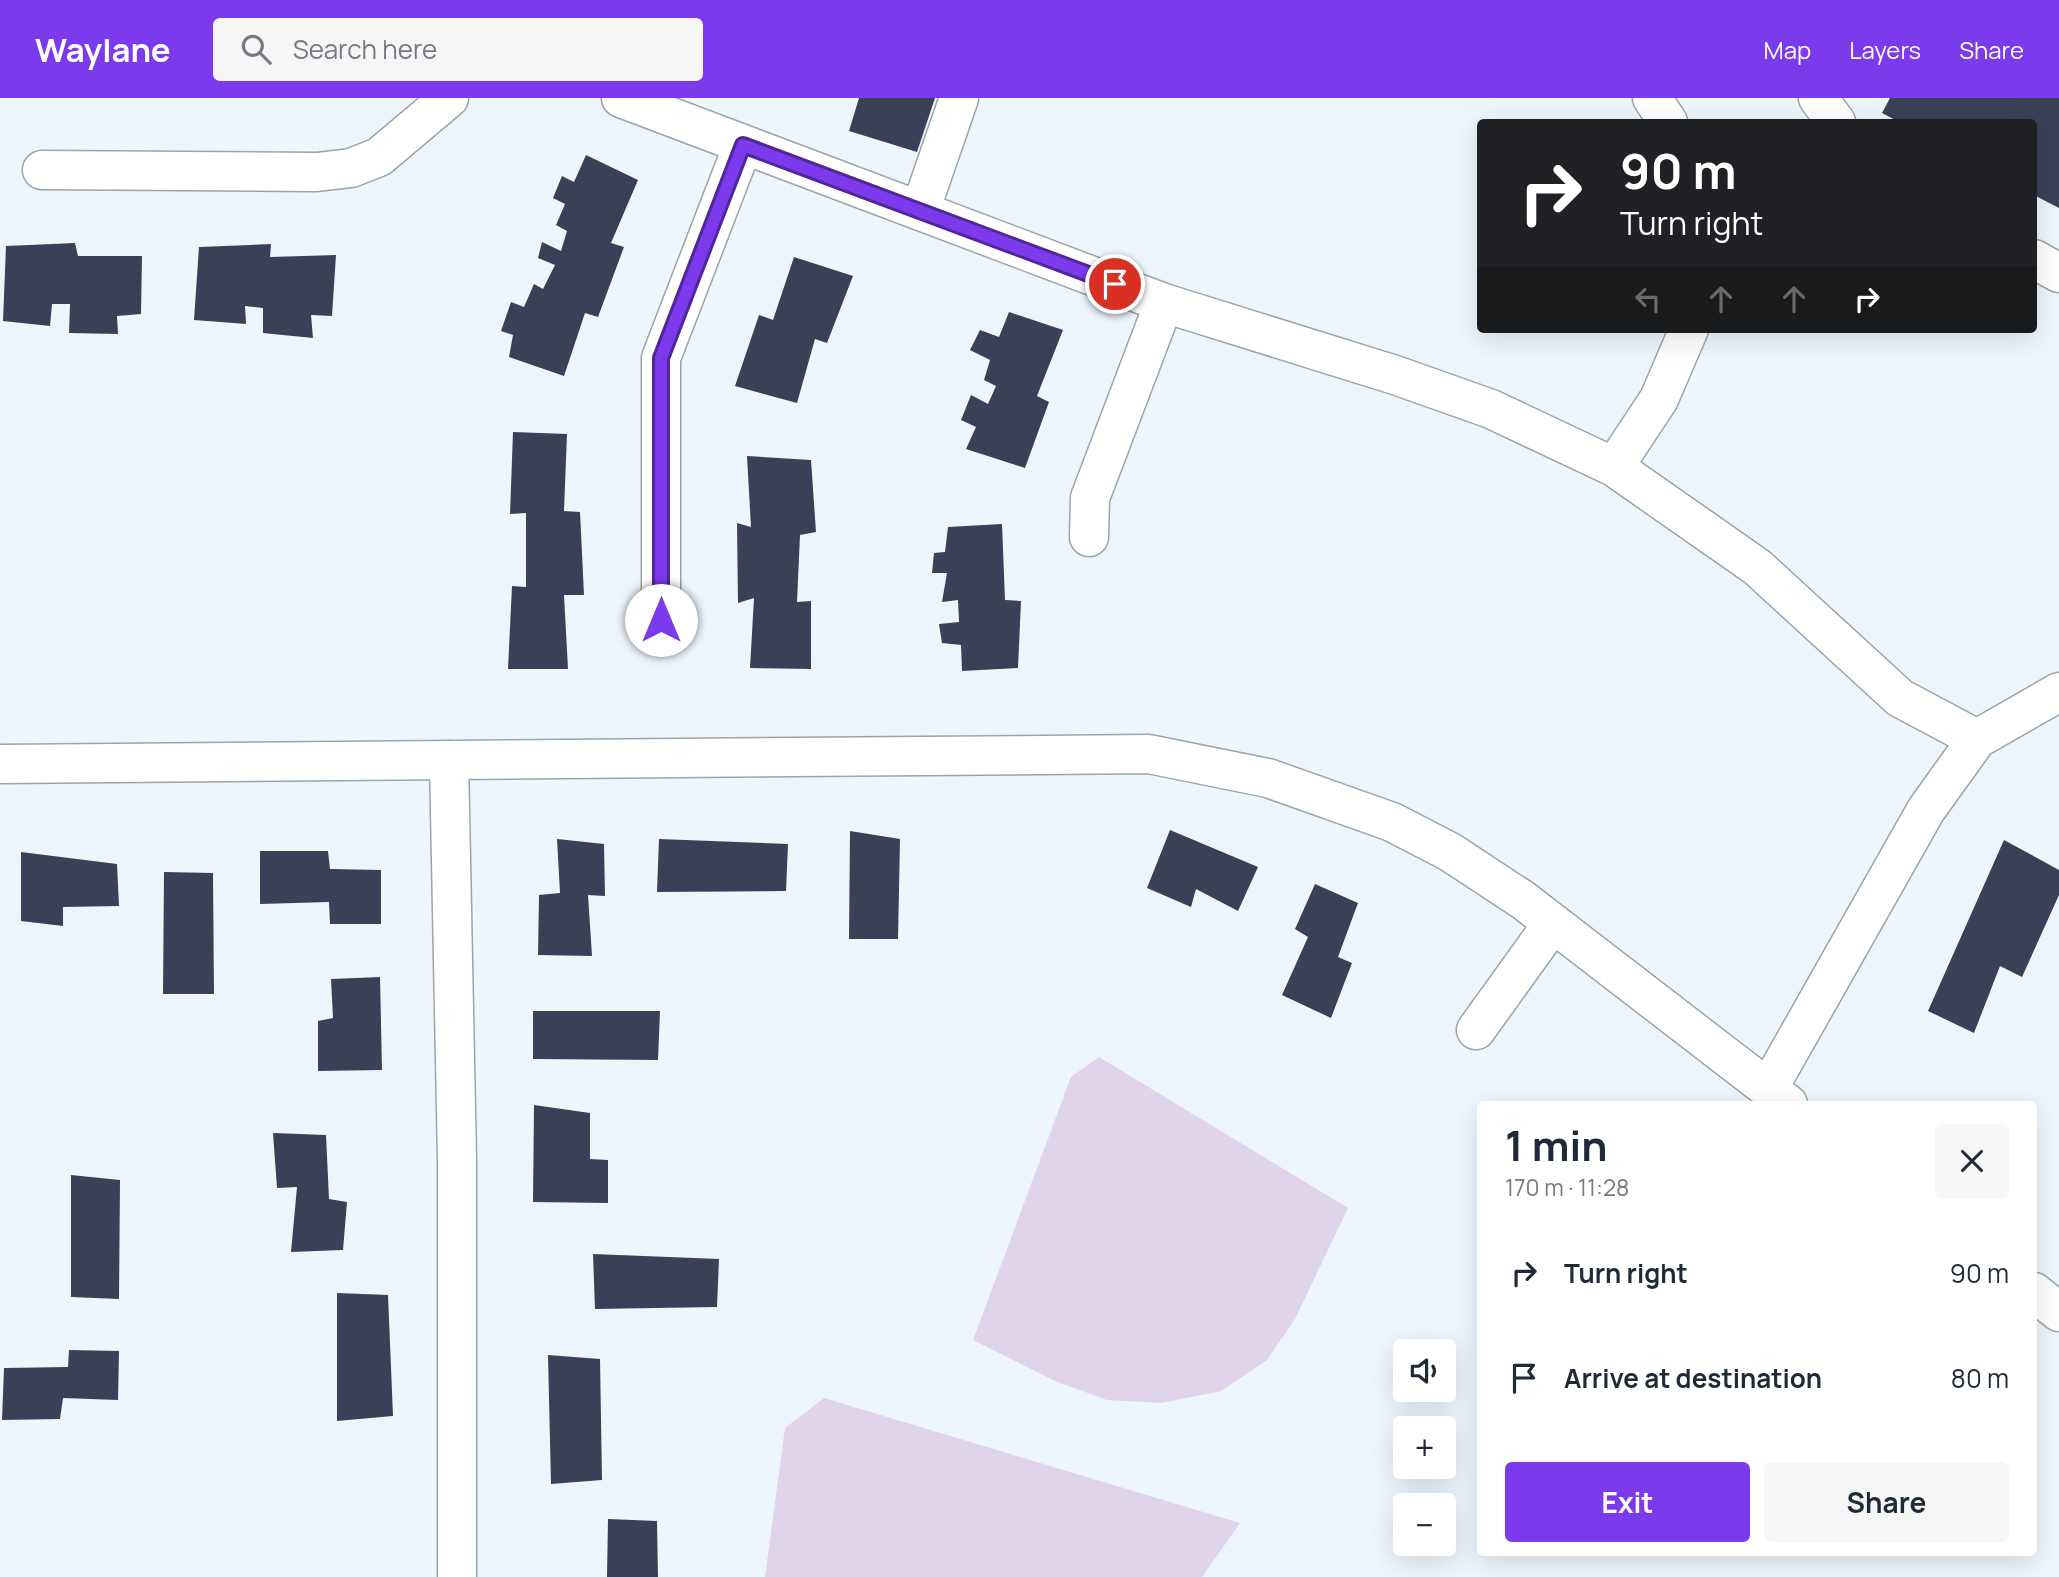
<!DOCTYPE html>
<meta charset="utf-8">
<style>
body{margin:0;font-family:Manrope,sans-serif;background:#f6f6f7;color:#1f2937;height:100vh;display:flex;flex-direction:column;font-size:26px;white-space:nowrap}
*{box-sizing:border-box;margin:0}
p{font-size:23px;color:#747a83}
.icon{flex:none;width:38px;height:38px;fill:none;stroke:currentColor;stroke-width:2;stroke-linecap:round;stroke-linejoin:round}
.map{position:relative;flex:1;overflow:hidden}
.side{position:absolute;left:1477px;top:1003px;width:560px;height:455px;display:flex;flex-direction:column;background:#fff;border-radius:7px;box-shadow:0 7px 28px #0002}
.side>*{flex:none}
.hud{position:absolute;left:1477px;top:21px;width:560px;height:214px;border-radius:7px;box-shadow:0 7px 28px #0002;background:#202124;color:#fff;overflow:hidden}
.controls{position:absolute;left:1393px;top:1241px;display:grid;gap:14px}
.controls a{display:grid;place-items:center;width:63px;height:63px;border-radius:7px;background:#fff;box-shadow:0 7px 28px #0002;font-size:35px}
.pin{position:absolute;display:grid;place-items:center;width:60px;height:60px;color:#fff;margin:-30px;border:4px solid #fff;border-radius:50%;box-shadow:0 2px 7px #0007}
.me{position:absolute;width:77px;margin:-38px;rotate:0deg;stroke-linejoin:round;filter:drop-shadow(0 0 5px #0008)}
.turn{display:flex;align-items:center;gap:24px;height:147px;padding:0 28px;font-size:32px}
.turn .icon{width:91px;height:91px;stroke-width:2.5}
.turn b{display:block;font-size:49px;line-height:60px}
.lanes{display:flex;align-items:center;height:66px;padding:0 28px;background:#0003;justify-content:center;gap:35px;direction:ltr}
.lanes .off{opacity:.35}
.round{display:grid;place-items:center;flex:none;width:74px;height:74px;border-radius:7px;background:#f6f6f7}
.summary{display:flex;align-items:center;justify-content:space-between;height:119px;padding:0 28px}
h1{font-size:42px;font-weight:700;line-height:52px}
.primary-button{display:flex;gap:14px;margin-top:auto;padding:14px 28px}
.primary-button a{flex:1;height:80px;border-radius:7px;background:#7c3aed;color:#fff;font-size:28px;font-weight:700;line-height:80px;text-align:center}
.primary-button a+a{background:#f6f6f7;color:#1f2937}
ul{padding:0;list-style:none}
li{display:flex;align-items:center;gap:21px;height:105px;padding:0 28px}
li div{flex:1}
li b{display:block;font-size:26px}
li em{font-style:normal}
header{display:flex;align-items:center;gap:42px;box-sizing:border-box;height:98px;padding:0 35px;background:#7c3aed;color:#fff}
header strong{font-size:33px}
nav{display:flex;gap:38px;margin-inline-start:auto;font-size:24px}
.search{width:490px;height:63px;background:#f6f6f7;display:flex;align-items:center;gap:18px;box-sizing:border-box;padding:0 24px;border-radius:7px;color:#747a83;font-size:26px}
.map>svg:first-child{display:block}
.green{fill:#e0d3ec}
.building{fill:#3a4057}
.lines{fill:none;stroke-linecap:round;stroke-linejoin:round}
.minor-casing{stroke:#9ba4a9;stroke-width:41}
.minor{stroke:#fff;stroke-width:38}
.route-casing{stroke:#51269a;stroke-width:18}
.route{stroke:#7c3aed;stroke-width:12}
</style>
<header>
<strong>Waylane</strong>
<div class="search"><svg class="icon" aria-label="search" viewBox="0 0 24 24"><circle cx="10" cy="10" r="6"/><path d="M15 15l6 6"/></svg>Search here</div>
<nav><a>Map</a><a>Layers</a><a>Share</a></nav>
</header>
<div class="map">
<svg width="2059" height="1479" viewBox="0 0 2059 1479">
<rect width="100%" height="100%" fill="#edf6fc"/>
<path class="green" d="M 1099,959 L 1348,1110 L 1295,1221 L 1267,1262 L 1221,1293 L 1161,1305 L 1107,1302 L 1055,1283 L 973,1242 L 1071,979 Z
M 824,1300 L 1240,1425 L 1202,1479 L 765,1479 L 785,1330 Z"/>
<path class="building" d="M 859,0 L 935,0 L 917,54 L 849,33 Z
M 1890,0 L 2059,0 L 2059,110 L 2034,97 L 2034,24 L 1899,24 L 1882,15 Z
M 586,57 L 638,82 L 611,145 L 624,149 L 598,219 L 585,215 L 564,278 L 509,259 L 513,237 L 501,233 L 511,204 L 524,209 L 534,186 L 543,191 L 555,167 L 538,160 L 542,144 L 561,153 L 567,133 L 556,127 L 565,106 L 553,100 L 562,78 L 574,84 Z
M 75,145 L 78,158 L 142,158 L 141,216 L 117,218 L 118,236 L 69,235 L 70,206 L 52,206 L 50,228 L 3,223 L 6,148 Z
M 271,146 L 270,159 L 336,157 L 332,218 L 311,217 L 313,240 L 263,235 L 263,210 L 245,208 L 246,226 L 194,222 L 199,149 Z
M 794,159 L 853,178 L 827,245 L 815,241 L 797,305 L 735,288 L 759,217 L 773,222 Z
M 1009,214 L 1063,232 L 1037,298 L 1049,304 L 1025,370 L 966,351 L 976,329 L 961,322 L 971,297 L 988,306 L 996,288 L 984,282 L 990,262 L 970,252 L 980,232 L 999,239 Z
M 513,334 L 567,336 L 564,413 L 580,414 L 584,497 L 564,497 L 568,571 L 508,571 L 512,488 L 526,489 L 526,415 L 510,416 Z
M 747,358 L 811,362 L 816,434 L 800,437 L 797,504 L 811,503 L 811,571 L 750,570 L 754,500 L 738,505 L 737,425 L 751,429 Z
M 1002,426 L 1005,502 L 1021,503 L 1018,570 L 962,573 L 961,547 L 942,545 L 939,526 L 959,524 L 958,502 L 942,504 L 947,475 L 932,475 L 934,455 L 945,454 L 948,429 Z
M 1170,732 L 1258,769 L 1238,813 L 1196,791 L 1191,809 L 1147,790 Z
M 850,733 L 900,741 L 898,841 L 849,841 Z
M 557,741 L 604,746 L 605,798 L 588,797 L 592,858 L 538,857 L 539,797 L 560,795 Z
M 659,741 L 788,746 L 786,793 L 657,794 Z
M 2004,742 L 2059,772 L 2059,797 L 2022,879 L 2000,868 L 1974,935 L 1928,913 Z
M 260,753 L 328,753 L 330,771 L 381,772 L 381,826 L 330,826 L 329,804 L 260,806 Z
M 21,754 L 117,766 L 119,808 L 63,809 L 63,828 L 21,823 Z
M 164,774 L 213,775 L 214,896 L 163,896 Z
M 1315,786 L 1358,805 L 1338,859 L 1352,865 L 1331,920 L 1282,897 L 1308,839 L 1295,831 Z
M 380,879 L 382,972 L 318,973 L 318,923 L 333,920 L 331,881 Z
M 533,913 L 660,913 L 658,962 L 533,961 Z
M 534,1007 L 590,1015 L 590,1061 L 608,1062 L 608,1105 L 533,1104 Z
M 273,1035 L 326,1037 L 329,1101 L 347,1104 L 343,1152 L 291,1154 L 297,1089 L 277,1090 Z
M 71,1077 L 120,1082 L 119,1201 L 71,1199 Z
M 593,1156 L 719,1161 L 717,1209 L 595,1211 Z
M 337,1195 L 388,1197 L 393,1318 L 337,1323 Z
M 69,1252 L 119,1253 L 118,1302 L 63,1300 L 60,1321 L 2,1322 L 4,1270 L 68,1269 Z
M 548,1257 L 600,1261 L 602,1382 L 551,1386 Z
M 608,1421 L 657,1423 L 658,1479 L 607,1479 Z"/>
<g class="lines">
<defs>
<path id="minor" d="M 621,0 L 1164,205 L 1395,277 L 1491,311 L 1614,369 L 1757,469 L 1900,600 L 1977,641
M 1652,0 L 1668,24
M 1818,0 L 1836,24
M 42,72 L 317,74 L 351,70 L 379,59 L 449,0
M 920,113 L 959,0
M 2034,161 L 2059,175
M 1614,369 L 1659,301 L 1689,231
M 1089,439 L 1090,400 L 1164,205
M 661,522 L 661,260 L 743,47
M 449,662 L 457,1062 L 457,1479
M 0,666 L 1149,656 L 1268,680 L 1392,724 L 1450,754 L 1523,802 L 1788,1006
M 1476,932 L 1553,825
M 1768,991 L 1926,712 L 1977,641 L 2059,594
M 2034,1194 L 2059,1214"/>
</defs>
<use href="#minor" class="minor-casing"/>
<use href="#minor" class="minor"/>
</g>
<g class="lines">
<defs>
<path id="route" d="M 661,522 L 661,260 L 743,47 L 1115,186"/>
</defs>
<use href="#route" class="route-casing"/>
<use href="#route" class="route"/>
</g>
</svg>
<div class="controls">
<a><svg class="icon" aria-label="sound" viewBox="0 0 24 24"><path d="M4 9h4l5-4v14l-5-4H4zM17 9q2 3 0 6"/></svg></a>
<a>+</a>
<a>−</a>
</div>
<div class="pin" style="left:1115px;top:186px;background:#d93025"><svg class="icon" aria-label="arrive" viewBox="0 0 24 24"><path d="M6 21V4h12l-3 4 3 4H6"/></svg></div>
<svg class="me" style="left:661px;top:522px" viewBox="-20 -20 40 40"><circle r="19" fill="#fff"/><path d="M0-13L10 11 0 6-10 11z" fill="#7c3aed"/></svg>
<div class="hud">
<div class="turn"><svg class="icon" aria-label="right" viewBox="0 0 24 24"><path d="M7 20v-9h11M14 6l5 5-5 5"/></svg><div><b>90 m</b>Turn right</div></div>
<div class="lanes"><svg class="icon off" aria-label="left" viewBox="0 0 24 24"><path d="M17 20v-9H6M10 6l-5 5 5 5"/></svg><svg class="icon off" aria-label="ahead" viewBox="0 0 24 24"><path d="M12 20V5M6 11l6-6 6 6"/></svg><svg class="icon off" aria-label="ahead" viewBox="0 0 24 24"><path d="M12 20V5M6 11l6-6 6 6"/></svg><svg class="icon" aria-label="right" viewBox="0 0 24 24"><path d="M7 20v-9h11M14 6l5 5-5 5"/></svg></div>
</div>
<section class="side">
<div class="summary"><div><h1>1 min</h1><p>170 m · 11:28</p></div><a class="round"><svg class="icon" aria-label="close" viewBox="0 0 24 24"><path d="M6 6l12 12M18 6L6 18"/></svg></a></div>
<ul>
<li><svg class="icon" aria-label="right" viewBox="0 0 24 24"><path d="M7 20v-9h11M14 6l5 5-5 5"/></svg><div><b>Turn right</b></div><em>90 m</em></li>
<li><svg class="icon" aria-label="arrive" viewBox="0 0 24 24"><path d="M6 21V4h12l-3 4 3 4H6"/></svg><div><b>Arrive at destination</b></div><em>80 m</em></li>
</ul>
<div class="primary-button"><a>Exit</a><a>Share</a></div>
</section>
</div>
